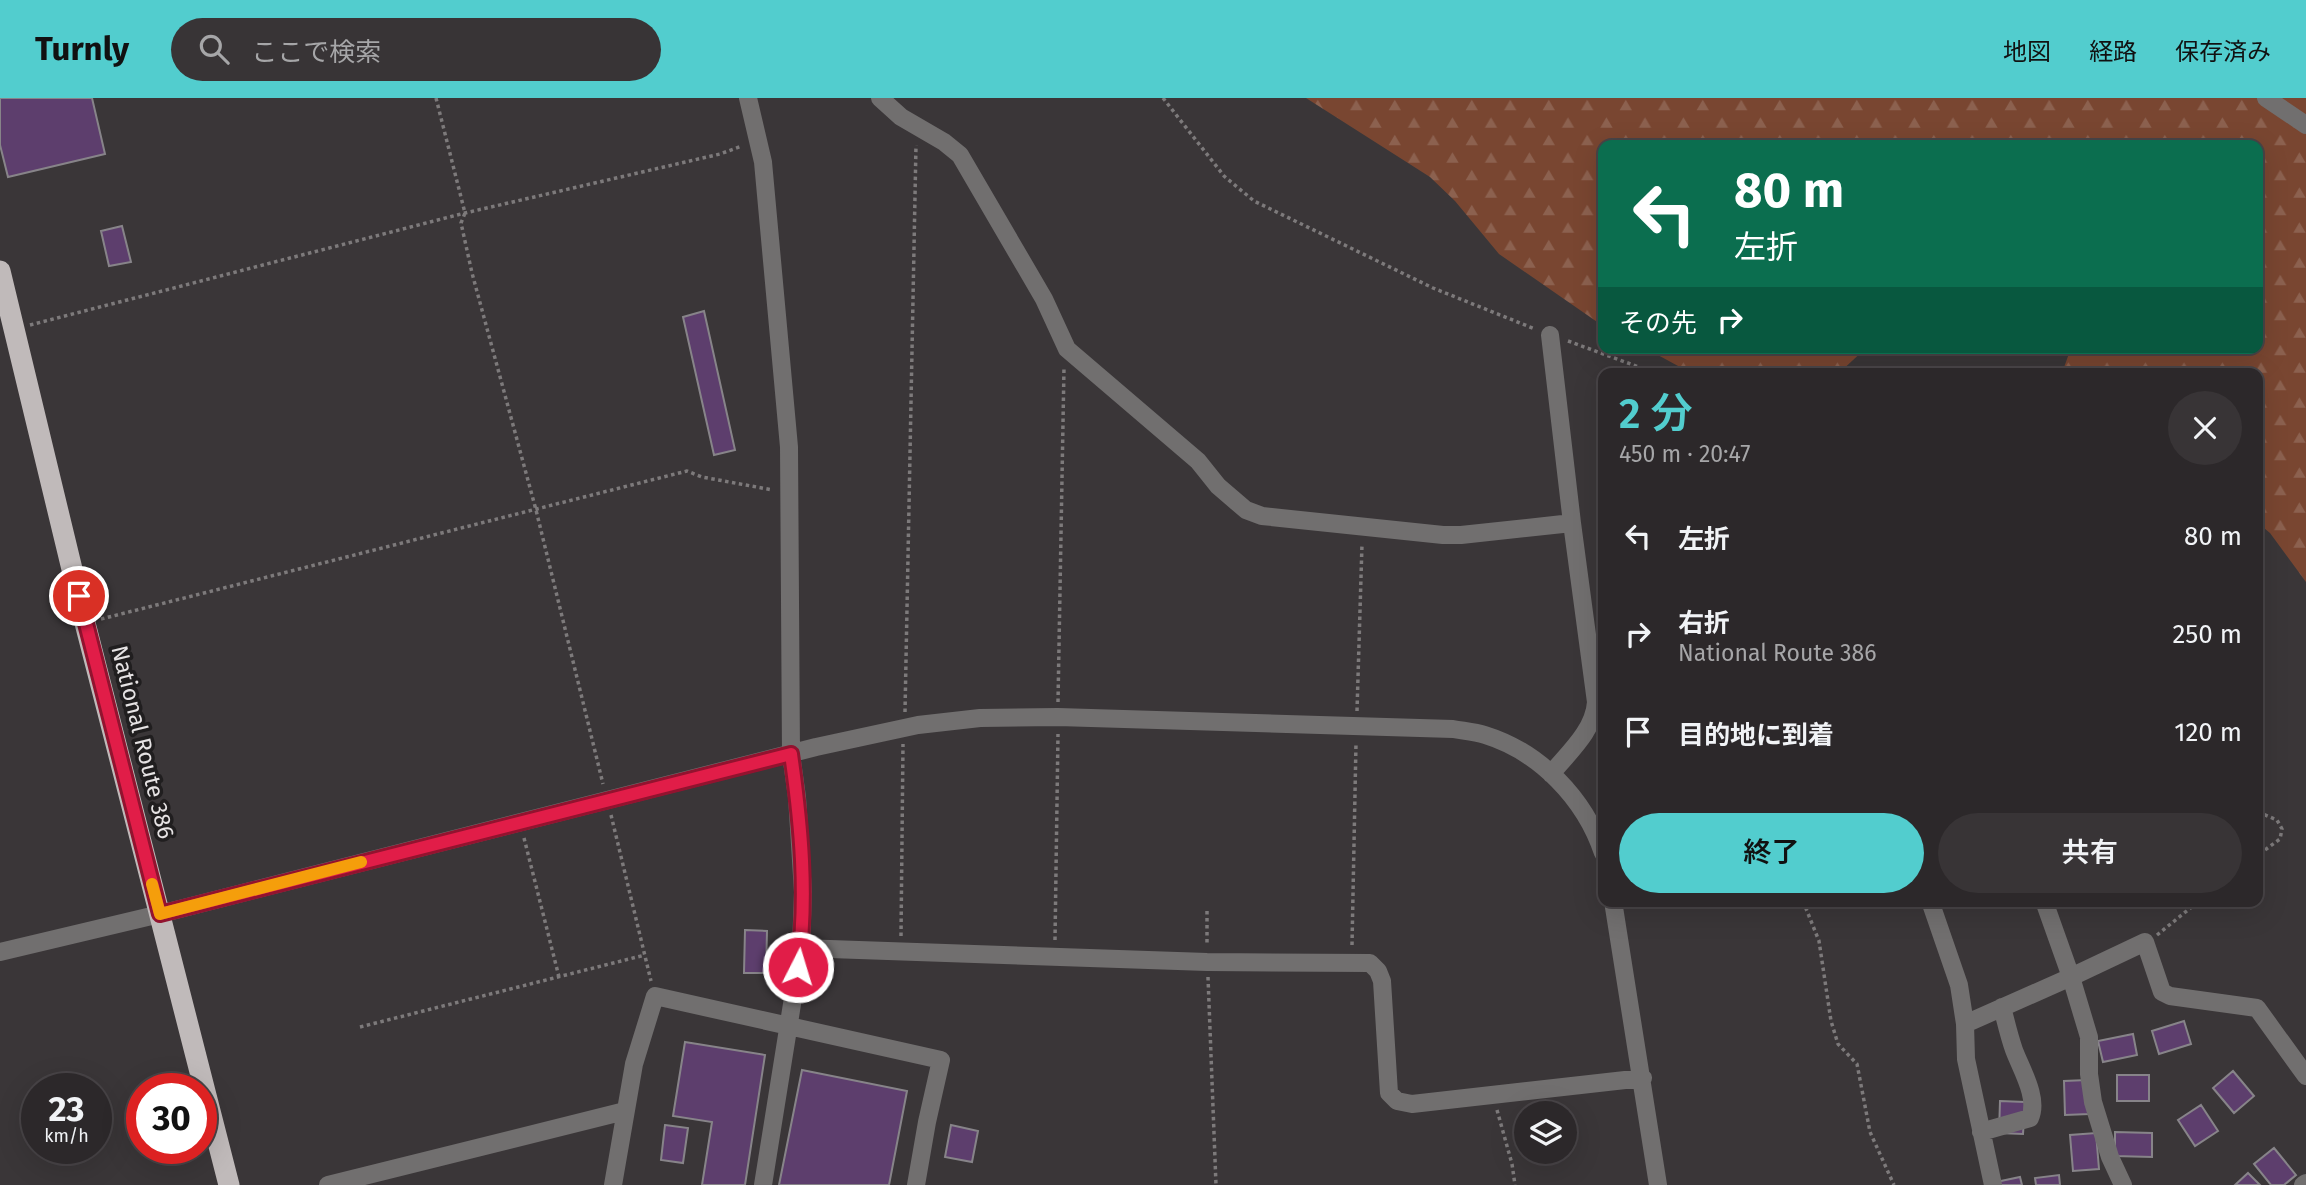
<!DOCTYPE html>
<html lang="ja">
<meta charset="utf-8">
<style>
body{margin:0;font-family:"Fira Sans","Noto Sans JP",sans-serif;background:#383436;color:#f1f3f6;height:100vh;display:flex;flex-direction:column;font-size:26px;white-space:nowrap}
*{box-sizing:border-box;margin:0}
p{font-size:23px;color:#a6a6a8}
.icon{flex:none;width:38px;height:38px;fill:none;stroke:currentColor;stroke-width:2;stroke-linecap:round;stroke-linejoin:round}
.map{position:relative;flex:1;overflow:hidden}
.side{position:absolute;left:1598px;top:270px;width:665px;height:539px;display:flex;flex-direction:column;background:#2c282a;border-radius:14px;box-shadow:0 7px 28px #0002,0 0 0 2px #484447}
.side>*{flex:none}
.top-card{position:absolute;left:1598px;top:42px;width:665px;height:214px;border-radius:14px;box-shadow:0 7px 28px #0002,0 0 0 2px #484447;background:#0b6e4f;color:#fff;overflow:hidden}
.controls{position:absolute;left:1514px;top:1003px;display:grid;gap:14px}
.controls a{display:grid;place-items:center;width:63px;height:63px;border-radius:50%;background:#2c282a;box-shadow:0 7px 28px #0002,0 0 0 2px #484447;font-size:35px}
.speed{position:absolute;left:21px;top:975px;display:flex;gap:14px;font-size:35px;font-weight:700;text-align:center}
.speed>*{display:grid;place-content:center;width:91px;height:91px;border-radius:50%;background:#2c282a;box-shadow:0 7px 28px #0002,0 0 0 2px #484447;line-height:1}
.speed small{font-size:18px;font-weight:400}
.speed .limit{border:10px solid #d22;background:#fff;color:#111}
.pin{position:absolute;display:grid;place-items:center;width:60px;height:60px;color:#fff;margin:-30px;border:4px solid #fff;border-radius:50%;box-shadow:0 2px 7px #0007}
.me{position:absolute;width:77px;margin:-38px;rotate:5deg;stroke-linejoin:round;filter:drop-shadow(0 0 5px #0008)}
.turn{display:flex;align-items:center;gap:24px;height:147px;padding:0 21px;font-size:32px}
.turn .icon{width:91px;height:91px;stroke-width:2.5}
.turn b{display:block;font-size:49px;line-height:60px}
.then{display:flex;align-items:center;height:66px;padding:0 21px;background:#0003;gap:14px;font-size:26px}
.round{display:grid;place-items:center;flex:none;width:74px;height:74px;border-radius:37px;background:#383436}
.overview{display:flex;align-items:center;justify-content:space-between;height:119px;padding:0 21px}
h1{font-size:42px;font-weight:600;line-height:52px;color:#52cdce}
.primary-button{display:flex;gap:14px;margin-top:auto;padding:14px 21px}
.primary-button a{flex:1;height:80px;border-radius:42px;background:#52cdce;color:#111;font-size:28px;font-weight:600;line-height:80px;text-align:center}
.primary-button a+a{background:#383436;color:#f1f3f6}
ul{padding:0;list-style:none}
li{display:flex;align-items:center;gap:21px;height:98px;padding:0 21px}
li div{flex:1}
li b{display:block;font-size:26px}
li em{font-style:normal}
header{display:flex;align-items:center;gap:42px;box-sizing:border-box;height:98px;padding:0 35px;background:#52cdce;color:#111}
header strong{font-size:33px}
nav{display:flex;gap:38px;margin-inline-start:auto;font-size:24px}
.search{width:490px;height:63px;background:#383436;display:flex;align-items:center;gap:18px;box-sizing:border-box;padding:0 24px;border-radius:38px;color:#a6a6a8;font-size:26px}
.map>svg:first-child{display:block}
.forest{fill:url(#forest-firs)}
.building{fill:#5d3e6d;stroke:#878489;stroke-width:2}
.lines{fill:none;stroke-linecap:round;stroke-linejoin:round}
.path{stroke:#7d7a7b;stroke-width:3.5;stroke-dasharray:3.5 3.5;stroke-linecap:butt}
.minor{stroke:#716f6f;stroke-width:18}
.highway{stroke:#c0baba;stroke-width:21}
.route-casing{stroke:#92132f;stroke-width:18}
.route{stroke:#e11d48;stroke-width:12}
.slow{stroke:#f59e0b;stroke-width:12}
.labels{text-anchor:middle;stroke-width:7;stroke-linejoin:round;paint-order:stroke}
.street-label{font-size:23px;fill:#e6e3e4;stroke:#201e1f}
</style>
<header>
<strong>Turnly</strong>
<div class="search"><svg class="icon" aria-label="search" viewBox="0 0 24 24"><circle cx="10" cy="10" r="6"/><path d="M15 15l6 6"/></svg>ここで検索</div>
<nav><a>地図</a><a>経路</a><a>保存済み</a></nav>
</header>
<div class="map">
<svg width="2306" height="1087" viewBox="0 0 2306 1087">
<defs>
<pattern id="forest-firs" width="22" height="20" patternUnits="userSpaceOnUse" patternTransform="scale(1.75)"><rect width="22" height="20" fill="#794631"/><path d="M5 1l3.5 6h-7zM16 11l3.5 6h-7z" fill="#8c614f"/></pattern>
</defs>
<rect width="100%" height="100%" fill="#3a3638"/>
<path class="forest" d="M 1306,0 L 2306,0 L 2306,484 L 2270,435 L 2258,425 L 2258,275 L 2062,275 L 2071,250 L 2258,250 L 2258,47 L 1603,47 L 1603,228 L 1499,156 L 1455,103 L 1430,79 Z
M 1645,250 L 1866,250 L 1839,275 L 1691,275 Z"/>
<path class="building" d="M 0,0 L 92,0 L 105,56 L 8,79 L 0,47 Z
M 122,128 L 131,164 L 109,168 L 101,133 Z
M 704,213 L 735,352 L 714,357 L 683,219 Z
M 745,832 L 767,833 L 766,875 L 744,875 Z
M 2184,923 L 2191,946 L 2159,956 L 2152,933 Z
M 2133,936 L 2137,957 L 2103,964 L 2098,943 Z
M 685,944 L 765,957 L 745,1087 L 702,1087 L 712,1024 L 673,1018 Z
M 802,972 L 907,993 L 889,1087 L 779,1087 Z
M 2233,973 L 2254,998 L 2234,1015 L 2213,990 Z
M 2117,977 L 2149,977 L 2149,1003 L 2117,1003 Z
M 2087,982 L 2089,1016 L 2065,1017 L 2064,983 Z
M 2000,1003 L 2025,1004 L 2023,1036 L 1999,1035 Z
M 2201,1007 L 2218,1033 L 2195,1048 L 2178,1022 Z
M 665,1027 L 688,1030 L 683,1065 L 661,1062 Z
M 951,1027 L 978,1033 L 972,1064 L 945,1059 Z
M 2115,1034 L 2152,1035 L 2152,1059 L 2115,1058 Z
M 2096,1035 L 2099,1071 L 2073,1073 L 2070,1037 Z
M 2274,1050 L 2296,1077 L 2284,1087 L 2271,1087 L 2254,1066 Z
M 2248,1075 L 2260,1087 L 2235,1087 Z
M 2059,1077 L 2060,1087 L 2036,1087 L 2035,1080 Z
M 2020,1079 L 2022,1087 L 1997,1087 L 1996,1084 Z"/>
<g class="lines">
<path class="path" d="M 436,0 L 465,115 L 461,125 L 472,175 L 536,412 L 603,686
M 1163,0 L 1224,78 L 1254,103 L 1433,190 L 1535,231
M 30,227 L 465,115 L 720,56 L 742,48
M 1568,243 L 1655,275
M 101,521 L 687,373 L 702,379 L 773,392
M 1058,604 L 1064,269
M 1357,613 L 1362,446
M 905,614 L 916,47
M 2258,714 L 2277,722 L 2282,731 L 2280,741 L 2258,757
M 611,717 L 651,883
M 524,740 L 559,879
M 1803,803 L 1819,843 L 1831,923 L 1838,946 L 1857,966 L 1870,1034 L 1894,1087
M 1207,813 L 1207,847
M 2157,837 L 2199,803
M 901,838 L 903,646
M 1055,842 L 1058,636
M 1352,847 L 1356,645
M 1208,879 L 1216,1087
M 360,929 L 645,857
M 1497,1012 L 1512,1066 L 1515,1087"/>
<path class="minor" d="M 748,0 L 763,64 L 789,349 L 791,656 L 797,699 L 803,794 L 801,850 L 763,1087
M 880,0 L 901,19 L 944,44 L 960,57 L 1044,201 L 1067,251 L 1198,363 L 1218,388 L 1246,412 L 1262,418 L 1443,437 L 1461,437 L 1572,425
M 2266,0 L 2306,27
M 1550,237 L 1572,425 L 1596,604 C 1594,633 1568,655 1551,676
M 1613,803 L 1658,1087
M 1930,803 L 1959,887 L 1965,926 L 1966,961 L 1993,1087
M 2044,803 L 2071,879 L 2145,844 L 2162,894 L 2170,898 L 2257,910 L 2306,978
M 801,850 L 1207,864 L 1370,865 L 1378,873 L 1382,883 L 1389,995 L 1397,1003 L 1412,1006 L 1643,980
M 0,854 L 160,816 L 816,649 L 918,627 L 980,620 L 1058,619 L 1453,631 C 1464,633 1475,634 1485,637 C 1540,654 1585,701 1603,755
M 1965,926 L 2071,879 L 2089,939 L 2089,976 L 2093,1004 L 2110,1059 L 2123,1087
M 1981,1034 L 2030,1020 C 2039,1000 2021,971 2014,952 C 2009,938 2006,924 2002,909
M 328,1087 L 625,1013
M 613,1087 L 634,966 L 655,898 L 941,962 L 927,1024 L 916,1087
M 2303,1087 L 2306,1085"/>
<path class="highway" d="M 0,173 L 85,525 L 229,1087"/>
</g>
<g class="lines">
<defs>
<path id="route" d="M 79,498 L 160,816 L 791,656 C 801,726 808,799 798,869"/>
</defs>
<use href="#route" class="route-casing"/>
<use href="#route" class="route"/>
<path class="slow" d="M 152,786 L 160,816 L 361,764"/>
</g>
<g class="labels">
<g class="street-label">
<text transform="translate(143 644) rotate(76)" y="8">National Route 386</text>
</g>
</g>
</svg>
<div class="controls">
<a><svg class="icon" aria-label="layers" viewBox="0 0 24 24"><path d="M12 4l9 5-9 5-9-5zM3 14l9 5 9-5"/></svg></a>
</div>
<div class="speed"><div>23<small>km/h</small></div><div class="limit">30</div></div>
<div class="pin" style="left:79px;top:498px;background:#d93025"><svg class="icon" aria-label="arrive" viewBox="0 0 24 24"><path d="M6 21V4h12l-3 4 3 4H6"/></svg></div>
<svg class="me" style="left:798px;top:869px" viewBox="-20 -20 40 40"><circle r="17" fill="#e11d48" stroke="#fff" stroke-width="3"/><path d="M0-11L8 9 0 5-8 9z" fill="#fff"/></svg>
<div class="top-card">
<div class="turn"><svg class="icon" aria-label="left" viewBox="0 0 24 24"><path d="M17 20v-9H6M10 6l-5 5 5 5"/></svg><div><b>80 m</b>左折</div></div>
<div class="then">その先<svg class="icon" aria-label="right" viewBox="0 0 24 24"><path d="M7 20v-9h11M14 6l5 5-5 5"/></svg></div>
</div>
<section class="side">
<div class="overview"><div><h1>2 分</h1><p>450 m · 20:47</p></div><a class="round"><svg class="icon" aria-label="close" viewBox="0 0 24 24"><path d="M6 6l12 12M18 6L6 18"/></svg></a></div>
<ul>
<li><svg class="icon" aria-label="left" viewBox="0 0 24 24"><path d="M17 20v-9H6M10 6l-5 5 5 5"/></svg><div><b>左折</b></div><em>80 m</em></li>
<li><svg class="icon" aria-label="right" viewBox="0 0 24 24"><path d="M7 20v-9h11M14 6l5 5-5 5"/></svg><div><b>右折</b><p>National Route 386</p></div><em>250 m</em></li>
<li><svg class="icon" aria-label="arrive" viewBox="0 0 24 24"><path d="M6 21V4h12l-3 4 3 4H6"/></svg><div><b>目的地に到着</b></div><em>120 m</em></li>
</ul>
<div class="primary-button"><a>終了</a><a>共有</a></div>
</section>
</div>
